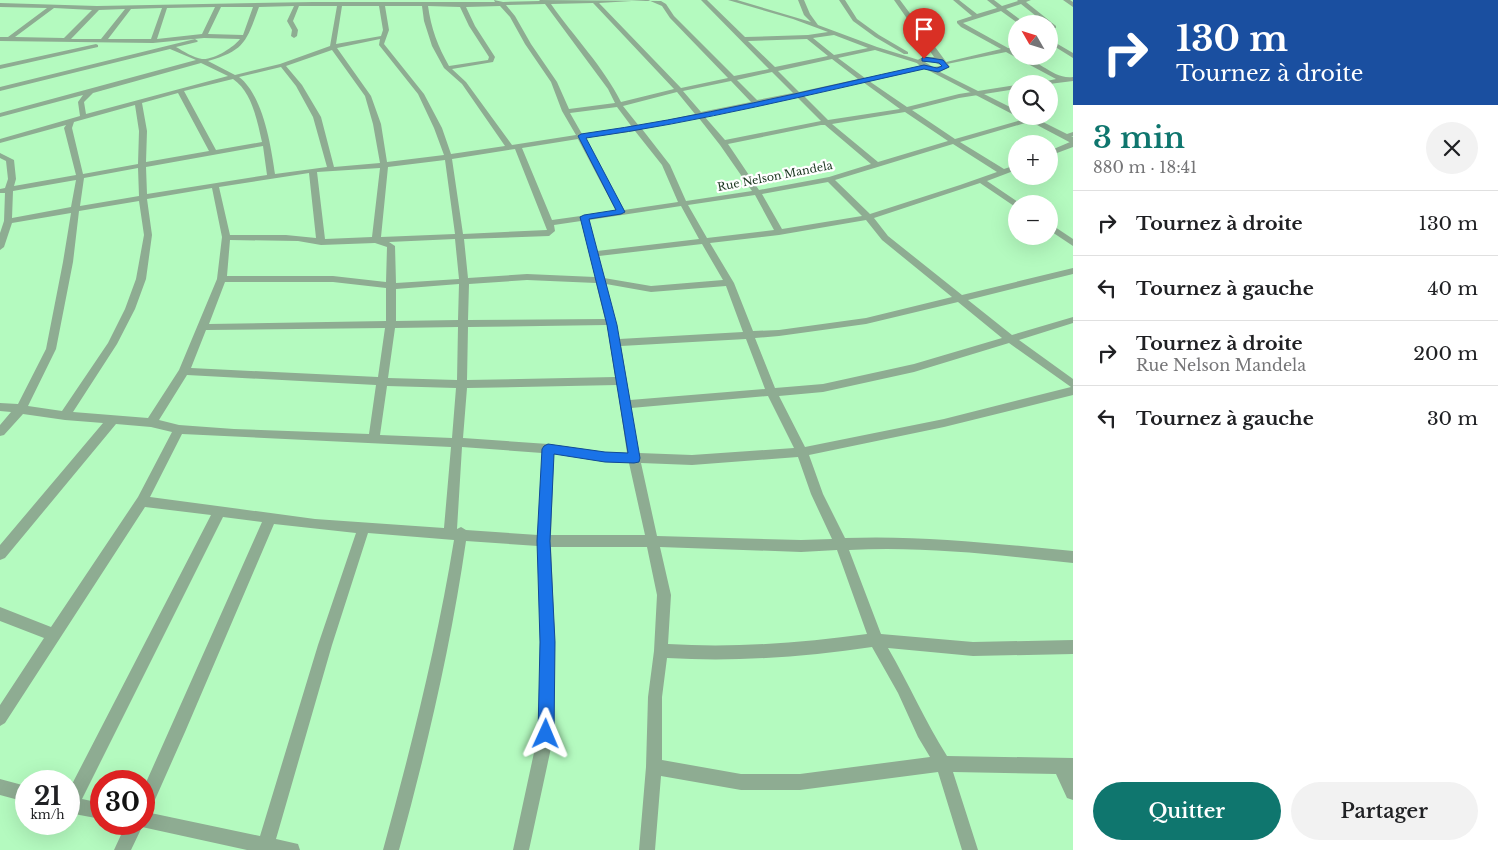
<!DOCTYPE html>
<html lang="fr">
<meta charset="utf-8">
<style>
body{margin:0;font-family:"Libre Baskerville",serif;background:#f2f2f2;color:#202124;height:100vh;display:flex;flex-direction:column;font-size:19px;white-space:nowrap}
*{box-sizing:border-box;margin:0}
p{font-size:16px;color:#757577}
.icon{flex:none;width:28px;height:28px;fill:none;stroke:currentColor;stroke-width:2;stroke-linecap:round;stroke-linejoin:round}
.map{position:relative;flex:1;overflow:hidden}
.panel{display:flex;flex-direction:column;background:#fff;width:425px}
.panel>*{flex:none}
.hud{background:#1a4fa0;color:#fff;overflow:hidden}
.needle{width:32px;rotate:309deg}
.controls{position:absolute;left:1008px;top:15px;display:grid;gap:10px}
.controls a{display:grid;place-items:center;width:50px;height:50px;border-radius:50%;background:#fff;box-shadow:0 5px 20px #0002;font-size:25px}
.speed{position:absolute;left:15px;top:770px;display:flex;gap:10px;font-size:25px;font-weight:700;text-align:center}
.speed>*{display:grid;place-content:center;width:65px;height:65px;border-radius:50%;background:#fff;box-shadow:0 5px 20px #0002;line-height:1}
.speed small{font-size:12px;font-weight:400}
.speed .limit{border:8px solid #d22;background:#fff;color:#111}
.pin{position:absolute;display:grid;place-items:center;width:42px;height:42px;color:#fff;margin:-51px -21px;border-radius:50% 50% 50% 0;rotate:-45deg;box-shadow:0 0 5px #0007}
.pin .icon{rotate:45deg}
.me{position:absolute;width:55px;margin:-28px;rotate:1deg;stroke-linejoin:round;filter:drop-shadow(0 0 4px #0008)}
.turn{display:flex;align-items:center;gap:18px;height:105px;padding:0 20px;font-size:22px}
.turn .icon{width:65px;height:65px;stroke-width:2.5}
.turn b{display:block;font-size:35px;line-height:42px}
.round{display:grid;place-items:center;flex:none;width:52px;height:52px;border-radius:26px;background:#f2f2f2}
.headline{display:flex;align-items:center;justify-content:space-between;height:85px;padding:0 20px}
h1{font-size:30px;font-weight:600;line-height:38px;color:#0f766e}
.primary-button{display:flex;gap:10px;margin-top:auto;padding:10px 20px}
.primary-button a{flex:1;height:58px;border-radius:30px;background:#0f766e;color:#fff;font-size:20px;font-weight:600;line-height:58px;text-align:center}
.primary-button a+a{background:#f2f2f2;color:#202124}
ul{padding:0;list-style:none}
li{display:flex;align-items:center;gap:15px;height:65px;padding:0 20px;border-top:1px solid #e0e0e0}
li div{flex:1}
li b{display:block;font-size:19px}
li em{font-style:normal}
main{display:flex;flex:1;min-height:0}
.map>svg:first-child{display:block}
.lines{fill:none;stroke-linecap:round;stroke-linejoin:round}
.minor{fill:#8eac92;fill-rule:evenodd}
.tertiary{fill:#8eac92;fill-rule:evenodd}
.route{fill:#1a73e8;stroke:#114b97}
.labels{text-anchor:middle;stroke-width:4.5;stroke-linejoin:round;paint-order:stroke}
.far-street-label{font-size:11px;fill:#19351e;stroke:#fff}
</style>
<main>
<div class="map">
<svg width="1073" height="850" viewBox="0 0 1073 850">
<rect width="100%" height="100%" fill="#b4fabf"/>
<g class="lines">
<path class="minor" d="M 494,0 L 503,2 L 540,1 L 539,0 L 661,1 L 666,4 L 674,16 L 734,76 L 769,69 L 701,0 L 707,0 L 745,37 L 808,35 L 828,32 L 793,19 L 728,0 L 737,0 L 811,22 L 804,15 L 798,0 L 804,0 L 810,14 L 818,25 L 877,47 L 922,61 L 922,63 L 920,64 L 875,50 L 838,58 L 865,78 L 926,66 L 926,68 L 869,81 L 907,107 L 959,94 L 1016,85 L 1016,89 L 959,98 L 912,110 L 955,139 L 1032,117 L 1032,121 L 960,142 L 1004,169 L 1016,165 L 1016,170 L 987,181 L 1021,204 L 1014,206 L 980,183 L 874,218 L 888,236 L 962,295 L 1073,268 L 1073,274 L 968,300 L 1012,335 L 1073,317 L 1073,323 L 1019,340 L 1073,379 L 1073,395 L 944,427 L 809,455 L 823,494 L 845,538 C 922,535 997,544 1073,551 L 1073,563 C 998,555 925,546 849,550 L 881,634 L 973,642 L 1073,640 L 1073,654 L 973,656 L 888,648 C 909,684 925,721 947,756 L 1073,758 L 1073,800 L 1067,798 L 1056,774 L 953,772 L 978,850 L 962,850 L 938,772 L 800,790 L 741,790 L 661,776 L 655,850 L 639,850 L 646,767 L 648,697 L 654,651 L 657,595 L 647,547 L 551,547 L 555,642 L 554,734 L 529,850 L 513,850 L 538,734 L 541,642 L 538,546 L 466,541 C 451,645 427,748 399,850 L 383,850 C 411,748 437,645 454,540 L 368,533 L 332,645 L 276,839 L 298,844 L 300,850 L 247,850 L 142,827 L 131,850 L 114,850 L 126,824 L 144,824 L 144,787 L 262,522 L 223,517 L 82,799 L 101,803 L 101,819 L 69,813 L 69,790 L 211,515 L 145,507 L 5,723 L 0,726 L 0,705 L 44,638 L 0,621 L 0,607 L 51,627 L 138,497 L 172,432 L 151,427 L 116,424 L 5,558 L 0,560 L 0,545 L 103,423 L 65,420 L 23,414 L 4,435 L 0,436 L 0,425 L 11,412 L 0,411 L 0,403 L 18,404 L 46,349 L 63,262 L 71,213 L 12,223 L 4,247 L 0,250 L 0,233 L 4,221 L 5,193 L 0,193 L 0,189 L 5,188 L 8,179 L 6,161 L 0,158 L 0,153 L 14,160 L 16,179 L 14,186 L 76,175 L 64,128 L 66,125 L 0,143 L 0,139 L 80,116 L 78,102 L 83,95 L 0,117 L 0,113 L 196,60 L 170,49 L 0,91 L 0,87 L 195,39 L 198,41 L 197,42 L 176,47 C 183,51 194,58 202,59 C 214,60 234,47 240,39 L 204,38 L 153,43 L 0,41 L 0,37 L 8,37 L 47,8 L 0,7 L 0,3 L 97,6 L 313,2 L 495,2 ZM 648,0 L 662,6 L 670,18 L 728,78 L 681,88 L 599,3 ZM 593,3 L 594,4 L 674,89 L 621,102 C 603,66 574,37 551,4 ZM 545,4 L 608,89 L 615,103 L 569,109 L 557,82 L 531,44 L 515,16 L 506,5 ZM 294,6 L 287,21 L 292,30 L 291,36 L 294,38 L 297,36 L 298,30 L 293,21 L 299,6 L 337,6 L 330,46 L 280,64 L 235,75 L 208,61 C 245,50 246,42 259,7 ZM 342,6 L 379,6 L 383,30 L 381,36 L 336,44 ZM 385,6 L 422,6 L 424,21 L 432,46 L 444,68 L 462,84 L 505,146 L 451,154 L 442,128 L 424,94 L 384,44 L 389,30 ZM 428,6 L 460,7 L 469,26 L 489,57 L 488,60 L 449,66 C 438,47 431,28 428,6 ZM 500,6 L 510,17 L 525,44 L 551,82 L 562,111 L 576,135 L 512,145 L 466,82 L 452,69 L 493,62 L 495,57 L 475,26 L 466,7 ZM 215,7 L 202,34 L 157,39 L 167,8 ZM 221,7 L 253,7 L 243,35 L 208,34 ZM 54,8 L 92,10 L 64,38 L 15,37 ZM 162,8 L 151,39 L 108,39 L 131,9 ZM 125,9 L 101,39 L 71,39 L 99,10 ZM 834,35 L 868,48 L 834,55 L 813,38 ZM 380,39 L 379,45 L 418,94 L 434,128 L 444,155 L 387,162 L 381,124 L 371,96 L 337,48 ZM 807,39 L 828,56 L 775,67 L 748,41 ZM 332,50 L 365,96 L 373,124 L 380,163 L 334,167 L 321,117 L 302,85 L 286,66 ZM 832,59 L 858,79 L 799,92 L 778,71 ZM 201,63 L 228,76 L 86,114 L 84,102 L 93,93 ZM 281,67 L 296,86 L 313,117 L 327,167 L 275,174 C 271,146 263,95 239,77 ZM 772,72 L 793,93 L 757,100 L 737,80 ZM 233,79 C 252,92 257,120 262,142 L 216,150 L 184,91 ZM 731,81 L 751,102 L 701,112 L 683,91 ZM 863,82 L 900,109 L 828,120 L 803,95 ZM 677,92 L 695,114 L 639,126 L 623,106 ZM 178,93 L 209,151 L 146,162 L 147,131 L 142,103 ZM 796,96 L 821,121 L 725,140 L 704,116 ZM 135,105 L 139,131 L 138,164 L 83,174 L 72,128 L 74,122 ZM 617,107 L 632,127 L 582,134 L 570,113 ZM 905,112 L 948,141 L 878,162 L 832,124 ZM 698,117 L 720,145 L 752,191 L 686,201 L 670,165 L 642,129 ZM 821,125 L 825,125 L 871,164 L 829,177 L 759,190 L 728,144 ZM 635,131 L 662,165 L 678,202 L 624,210 L 585,138 ZM 578,139 L 616,211 L 552,220 L 522,148 ZM 953,144 L 997,172 L 960,185 L 870,214 L 835,180 ZM 263,146 L 267,175 L 147,194 L 146,167 ZM 515,149 L 547,230 L 463,234 L 452,159 ZM 445,160 L 455,234 L 381,237 L 388,167 ZM 138,168 L 139,196 L 80,206 L 84,178 ZM 380,168 L 372,237 L 325,239 L 317,172 ZM 309,173 L 316,238 L 286,235 L 230,235 L 219,187 ZM 76,180 L 71,207 L 12,218 L 13,191 ZM 828,182 L 862,216 L 782,229 L 762,194 ZM 212,188 L 222,237 L 217,279 L 179,370 L 148,418 L 73,412 L 117,344 L 135,309 L 146,279 L 152,235 L 147,199 ZM 755,195 L 774,230 L 707,238 L 688,205 ZM 139,201 L 144,235 L 136,279 L 125,309 L 108,343 L 62,411 L 28,406 L 56,349 L 73,262 L 79,211 ZM 681,206 L 699,239 L 597,251 L 589,220 ZM 866,220 L 882,240 L 952,297 L 866,318 L 779,330 L 753,331 L 734,283 L 710,243 L 779,235 ZM 581,221 L 595,277 L 527,274 L 468,278 L 464,239 L 549,236 L 555,231 L 554,225 ZM 455,239 L 459,279 L 396,283 L 395,246 L 389,242 ZM 230,240 L 298,241 L 321,245 L 375,243 L 387,247 L 386,282 L 333,276 L 227,276 ZM 702,244 L 723,280 L 651,286 L 604,278 L 599,256 ZM 527,280 L 596,283 L 605,319 L 468,320 L 469,284 ZM 225,282 L 333,282 L 386,288 L 386,321 L 209,324 ZM 459,284 L 458,320 L 396,321 L 396,289 ZM 606,284 L 651,292 L 726,286 L 743,332 L 619,339 ZM 958,302 L 1002,338 L 914,364 L 823,384 L 775,388 L 755,338 L 779,336 L 866,324 ZM 607,325 L 615,377 L 467,380 L 468,327 ZM 458,327 L 457,380 L 388,378 L 395,328 ZM 385,328 L 378,377 L 191,368 L 206,330 ZM 746,339 L 765,389 L 630,400 L 621,346 ZM 1009,343 L 1071,387 L 944,419 L 805,447 L 779,396 L 823,392 L 914,372 ZM 187,375 L 376,385 L 369,434 L 234,429 L 179,425 L 159,420 ZM 617,385 L 627,453 L 605,452 L 548,444 L 463,438 L 467,388 ZM 387,386 L 456,388 L 452,438 L 380,435 ZM 768,396 L 794,448 L 692,455 L 639,453 L 631,408 ZM 182,434 L 451,447 L 444,528 L 315,519 L 150,497 ZM 462,447 L 542,453 L 538,535 L 466,530 L 461,527 L 457,529 ZM 554,454 L 605,462 L 629,463 L 645,535 L 551,535 ZM 798,457 L 811,494 L 832,539 L 801,540 L 657,536 L 641,463 L 692,465 ZM 274,524 L 356,533 L 318,645 L 260,836 L 146,812 L 150,811 L 185,732 ZM 660,547 L 801,552 L 837,550 L 867,634 C 801,643 734,648 668,644 L 671,595 ZM 872,647 L 898,693 L 918,737 L 930,757 L 800,774 L 741,774 L 662,760 L 662,697 L 667,658 C 736,662 805,657 872,647 Z
M 839,0 L 845,0 L 857,19 L 879,35 L 908,52 L 908,54 L 904,54 L 875,37 L 853,21 Z
M 953,0 L 959,0 L 977,14 L 997,8 L 987,0 L 994,0 L 1002,6 L 1018,1 L 1017,0 L 1031,0 L 1026,2 L 1056,26 L 1056,28 L 1052,28 L 1049,24 L 1046,24 L 1021,4 L 1006,9 L 1026,24 L 1019,24 L 1001,11 L 963,23 L 1008,48 L 1013,48 L 1012,51 L 1016,53 L 1016,56 C 1037,56 1052,80 1073,77 L 1073,81 L 1049,84 L 1033,84 L 1056,79 L 1006,52 L 942,65 L 942,63 L 1001,49 L 961,27 L 957,23 L 957,21 L 972,16 Z
M 1063,0 L 1070,0 L 1073,2 L 1073,7 Z
M 1049,39 L 1073,53 L 1073,58 L 1049,43 Z
M 96,44 L 98,45 L 98,47 L 0,69 L 0,65 Z
M 1073,132 L 1073,136 L 1065,138 L 1061,136 Z
M 1070,142 L 1073,142 L 1073,147 L 1049,156 L 1049,151 Z
M 1049,223 L 1073,239 L 1073,246 L 1049,230 Z
M 0,779 L 26,786 L 26,802 L 0,795 Z"/>
<path class="tertiary" d="M 894,0 L 900,0 L 950,67 L 940,72 L 1016,110 L 1016,116 L 920,66 L 916,62 C 921,56 927,57 934,57 ZM 926,61 L 934,62 L 942,66 L 933,67 L 925,62 Z
M 1020,116 L 1031,116 L 1073,137 L 1073,144 Z"/>
</g>
<path class="route" d="M 924,57 L 943,60 L 949,67 L 938,72 L 924,69 C 812,94 700,122 586,138 L 625,212 L 621,214 L 589,219 L 617,325 L 640,458 L 639,462 L 634,463 L 605,462 L 554,454 L 550,541 L 555,642 L 554,734 L 552,739 L 546,742 L 540,739 L 538,734 L 540,642 L 537,541 L 542,449 L 544,446 L 548,444 L 605,452 L 628,453 L 607,325 L 580,217 L 584,215 L 616,210 L 578,136 L 581,134 C 697,118 810,90 924,65 L 937,68 L 942,66 L 939,63 L 922,61 L 922,58 Z"/>
<g class="labels">
<g class="far-street-label">
<text transform="translate(775 176) rotate(-11)" y="4">Rue Nelson Mandela</text>
</g>
</g>
</svg>
<div class="controls">
<a><svg class="needle" viewBox="-14 -14 28 28"><path d="M0-13l5 13h-10z" fill="#e53935"/><path d="M0 13l5-13h-10z" fill="#757577"/></svg></a>
<a><svg class="icon" aria-label="search" viewBox="0 0 24 24"><circle cx="10" cy="10" r="6"/><path d="M15 15l6 6"/></svg></a>
<a>+</a>
<a>−</a>
</div>
<div class="speed"><div>21<small>km/h</small></div><div class="limit">30</div></div>
<div class="pin" style="left:924px;top:59px;background:#d93025"><svg class="icon" aria-label="arrive" viewBox="0 0 24 24"><path d="M6 21V4h12l-3 4 3 4H6"/></svg></div>
<svg class="me" style="left:546px;top:734px" viewBox="-20 -20 40 40"><path d="M0-17L14 15 0 8-14 15z" fill="#1a73e8" stroke="#fff" stroke-width="4"/></svg>
</div>
<section class="panel">
<div class="hud">
<div class="turn"><svg class="icon" aria-label="right" viewBox="0 0 24 24"><path d="M7 20v-9h11M14 6l5 5-5 5"/></svg><div><b>130 m</b>Tournez à droite</div></div>
</div>
<div class="headline"><div><h1>3 min</h1><p>880 m · 18:41</p></div><a class="round"><svg class="icon" aria-label="close" viewBox="0 0 24 24"><path d="M6 6l12 12M18 6L6 18"/></svg></a></div>
<ul>
<li><svg class="icon" aria-label="right" viewBox="0 0 24 24"><path d="M7 20v-9h11M14 6l5 5-5 5"/></svg><div><b>Tournez à droite</b></div><em>130 m</em></li>
<li><svg class="icon" aria-label="left" viewBox="0 0 24 24"><path d="M17 20v-9H6M10 6l-5 5 5 5"/></svg><div><b>Tournez à gauche</b></div><em>40 m</em></li>
<li><svg class="icon" aria-label="right" viewBox="0 0 24 24"><path d="M7 20v-9h11M14 6l5 5-5 5"/></svg><div><b>Tournez à droite</b><p>Rue Nelson Mandela</p></div><em>200 m</em></li>
<li><svg class="icon" aria-label="left" viewBox="0 0 24 24"><path d="M17 20v-9H6M10 6l-5 5 5 5"/></svg><div><b>Tournez à gauche</b></div><em>30 m</em></li>
</ul>
<div class="primary-button"><a>Quitter</a><a>Partager</a></div>
</section>
</main>
